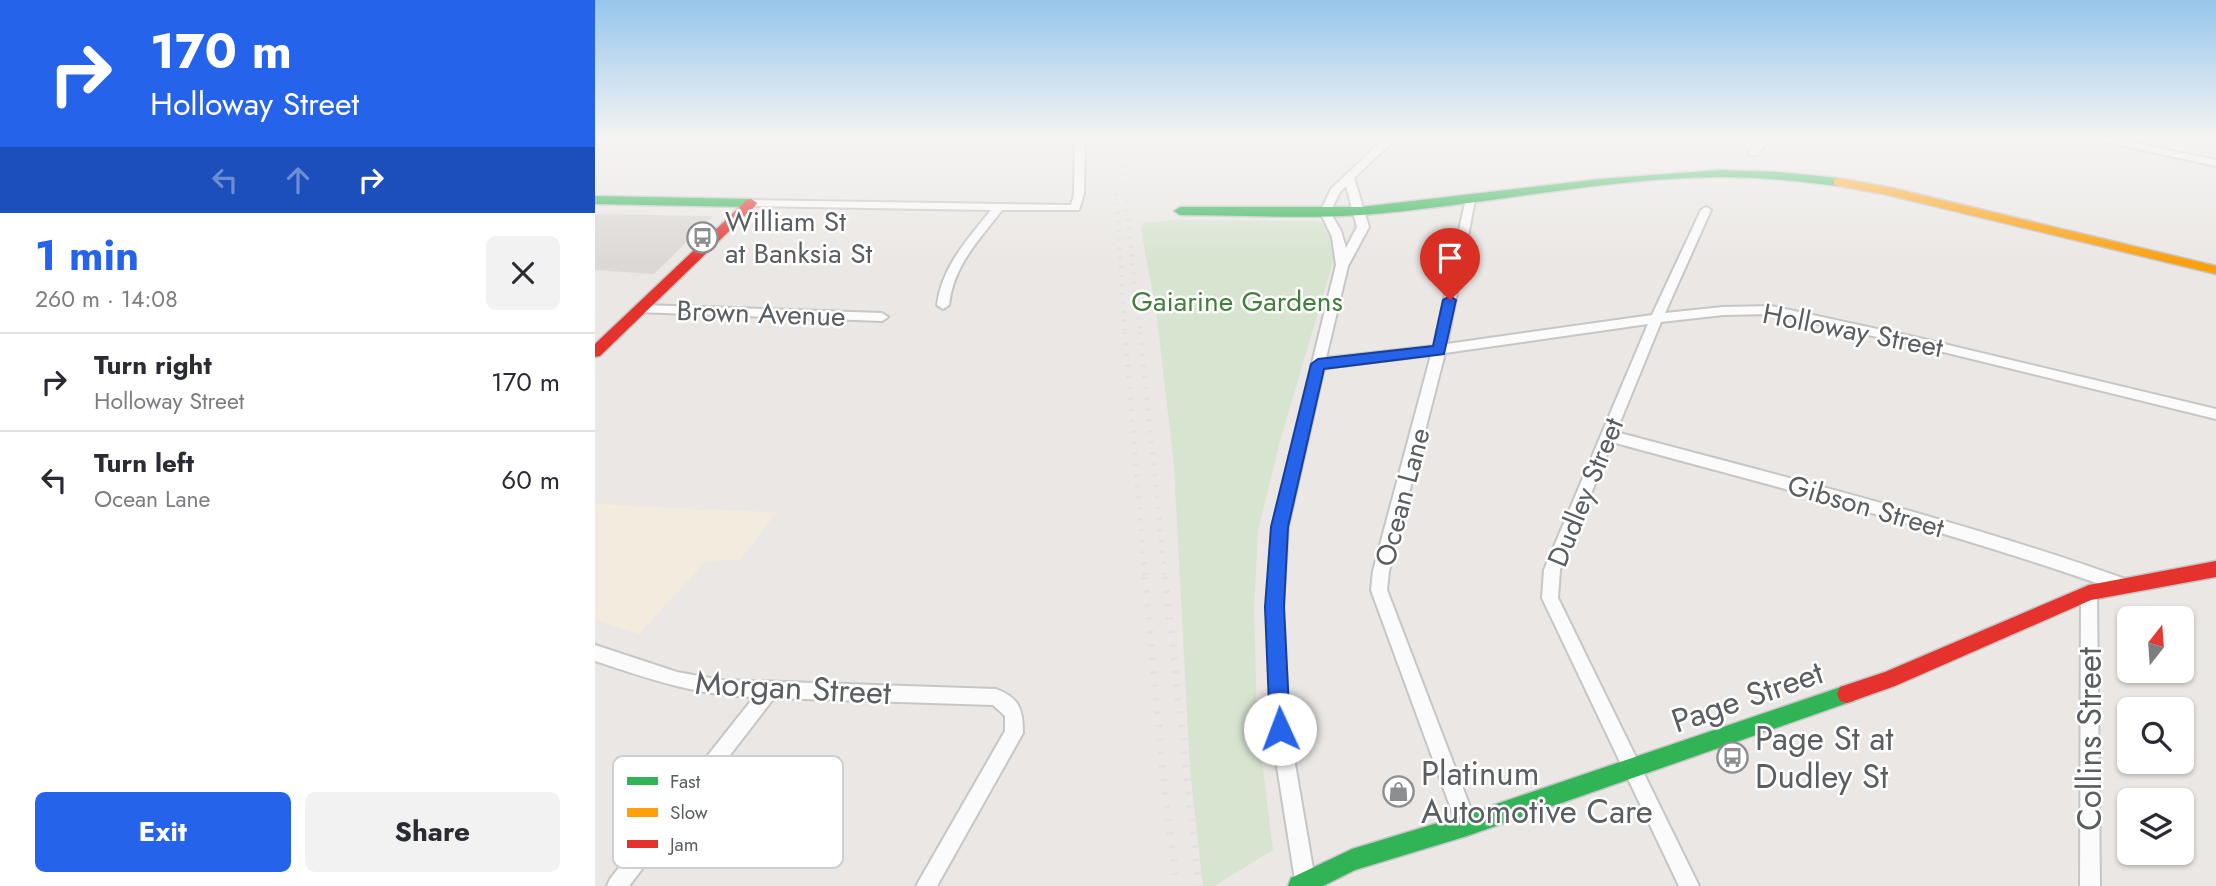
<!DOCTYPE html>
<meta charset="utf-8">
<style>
body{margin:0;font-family:Jost,sans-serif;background:#f2f2f3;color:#2b2b33;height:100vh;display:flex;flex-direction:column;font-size:26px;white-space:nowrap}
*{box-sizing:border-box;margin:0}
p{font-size:23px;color:#7c7c81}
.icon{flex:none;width:38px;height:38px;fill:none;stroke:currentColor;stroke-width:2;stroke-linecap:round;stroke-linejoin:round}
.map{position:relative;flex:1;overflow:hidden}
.side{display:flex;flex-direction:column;background:#fff;width:595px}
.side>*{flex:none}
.guide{background:#2563eb;color:#fff;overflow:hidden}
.needle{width:46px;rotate:17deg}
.tools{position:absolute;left:1522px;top:606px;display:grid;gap:14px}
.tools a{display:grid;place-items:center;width:77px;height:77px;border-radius:10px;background:#fff;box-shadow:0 2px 5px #0004;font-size:35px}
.pin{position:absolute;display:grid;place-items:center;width:60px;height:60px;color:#fff;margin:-72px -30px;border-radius:50% 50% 50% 0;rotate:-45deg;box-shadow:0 0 7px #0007}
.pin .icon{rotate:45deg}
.me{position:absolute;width:77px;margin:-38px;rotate:358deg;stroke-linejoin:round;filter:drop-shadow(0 0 5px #0008)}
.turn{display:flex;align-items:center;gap:24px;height:147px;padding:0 35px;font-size:32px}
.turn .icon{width:91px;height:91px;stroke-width:2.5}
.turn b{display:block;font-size:49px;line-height:60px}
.lanes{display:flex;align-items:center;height:66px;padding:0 35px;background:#0003;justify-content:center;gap:35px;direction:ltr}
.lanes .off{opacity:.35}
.round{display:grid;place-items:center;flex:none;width:74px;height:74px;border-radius:10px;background:#f2f2f3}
.head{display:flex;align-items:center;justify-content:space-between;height:119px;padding:0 35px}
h1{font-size:42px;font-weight:700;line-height:52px;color:#2563eb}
.action{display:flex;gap:14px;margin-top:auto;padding:14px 35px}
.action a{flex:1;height:80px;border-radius:10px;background:#2563eb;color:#fff;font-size:28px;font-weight:700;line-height:80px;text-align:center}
.action a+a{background:#f2f2f3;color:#2b2b33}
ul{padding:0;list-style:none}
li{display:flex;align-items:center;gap:21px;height:98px;padding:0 35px;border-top:2px solid #e1e1e2}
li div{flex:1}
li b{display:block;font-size:26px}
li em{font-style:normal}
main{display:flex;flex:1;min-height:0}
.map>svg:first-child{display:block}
.commercial{fill:#f3ebdd}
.industrial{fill:#dbd8d5}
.green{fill:#d6e4d0}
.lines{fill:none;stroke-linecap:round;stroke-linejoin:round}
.street-casing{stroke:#c6c6c6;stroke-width:4}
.fast-casing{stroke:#c5c5c5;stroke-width:3}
.slow-casing{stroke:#c5c5c5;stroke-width:3}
.jam-casing{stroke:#c5c5c5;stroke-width:3}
.street{fill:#fcfbfb;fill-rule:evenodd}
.fast{fill:#30b455;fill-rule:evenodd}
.slow{fill:#ff9f0a;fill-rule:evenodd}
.jam{fill:#e5322d;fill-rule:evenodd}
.rail-far2{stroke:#e1e1e1;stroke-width:4.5;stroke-dasharray:2 7;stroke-linecap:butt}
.rail-far1{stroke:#e1e1e1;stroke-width:5;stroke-dasharray:2 9;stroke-linecap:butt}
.rail{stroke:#e1e1e1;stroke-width:7;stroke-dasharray:2.5 11;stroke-linecap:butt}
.route{fill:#2563eb;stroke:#184099;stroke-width:2}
.labels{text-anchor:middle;stroke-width:5;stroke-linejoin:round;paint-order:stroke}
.poi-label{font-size:28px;fill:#5a5e61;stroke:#fff;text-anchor:start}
.park-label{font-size:28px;fill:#427f3c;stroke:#fff}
.street-label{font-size:28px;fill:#5a5e61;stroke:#fff}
.near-street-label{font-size:33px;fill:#5a5e61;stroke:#fff}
.near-poi-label{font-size:33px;fill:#5a5e61;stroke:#fff;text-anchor:start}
.key{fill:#fff;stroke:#cecfd0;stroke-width:2}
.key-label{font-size:19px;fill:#5a5e61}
</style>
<main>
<section class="side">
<div class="guide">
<div class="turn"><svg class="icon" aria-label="right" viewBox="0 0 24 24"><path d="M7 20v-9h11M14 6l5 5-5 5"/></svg><div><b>170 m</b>Holloway Street</div></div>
<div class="lanes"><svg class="icon off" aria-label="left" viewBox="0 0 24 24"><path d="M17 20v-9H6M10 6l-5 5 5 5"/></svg><svg class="icon off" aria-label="ahead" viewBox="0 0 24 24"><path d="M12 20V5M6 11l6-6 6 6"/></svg><svg class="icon" aria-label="right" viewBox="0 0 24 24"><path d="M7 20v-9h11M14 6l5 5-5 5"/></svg></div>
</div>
<div class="head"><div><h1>1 min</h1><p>260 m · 14:08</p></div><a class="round"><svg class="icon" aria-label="close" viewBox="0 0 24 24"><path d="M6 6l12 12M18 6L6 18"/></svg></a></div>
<ul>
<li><svg class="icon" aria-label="right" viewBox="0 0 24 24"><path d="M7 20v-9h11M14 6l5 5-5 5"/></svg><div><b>Turn right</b><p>Holloway Street</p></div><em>170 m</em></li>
<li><svg class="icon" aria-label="left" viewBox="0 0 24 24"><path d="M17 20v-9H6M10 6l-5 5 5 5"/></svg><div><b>Turn left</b><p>Ocean Lane</p></div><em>60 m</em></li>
</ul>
<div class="action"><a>Exit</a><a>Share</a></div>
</section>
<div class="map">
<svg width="1621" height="886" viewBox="0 0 1621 886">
<rect width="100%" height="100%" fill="#eae7e4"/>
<path class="commercial" d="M 0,504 L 149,511 L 182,512 L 145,560 L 111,561 L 44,634 L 0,620 Z"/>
<path class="industrial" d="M 0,214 L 118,216 L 59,274 L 0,270 Z"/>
<path class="green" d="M 580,220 L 721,221 C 738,226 737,242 739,258 L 685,441 L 663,531 L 659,608 L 662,720 L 678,850 L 619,886 L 608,886 L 595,769 L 579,465 L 561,310 L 546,230 L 548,223 Z"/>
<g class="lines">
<defs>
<path id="street" d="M 480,138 L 490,138 L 489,194 L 484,210 L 407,210 C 384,240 358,266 354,305 L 348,309 L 342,305 C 347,266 373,239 396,210 L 156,206 L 151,203 L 156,200 L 476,205 L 479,194 Z
M 790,138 L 801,138 L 759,178 L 774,227 L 753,266 L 731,358 L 839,346 L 871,198 L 879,198 L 880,200 L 852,344 L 1057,315 L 1106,210 L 1111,207 L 1116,210 L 1070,313 L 1128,307 L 1176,306 L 1324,338 L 1621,409 L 1621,419 L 1324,346 L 1176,314 L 1128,315 L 1066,322 L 1021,432 C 1192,478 1366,520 1533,580 L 1535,585 L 1533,590 L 1527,592 C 1360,532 1188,489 1017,442 L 965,570 L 963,598 L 1104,886 L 1084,886 L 947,598 L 949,570 L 1053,324 L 850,353 L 794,571 L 792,590 L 882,825 L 879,832 L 872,835 L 865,832 L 862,825 L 776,590 L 778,571 L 836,355 L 729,368 L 693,527 L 688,607 L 694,729 L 721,886 L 701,886 L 676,729 L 672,607 L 677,527 L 741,265 L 737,237 L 725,212 L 736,189 ZM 751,186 L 762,227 L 751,248 L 746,231 L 735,212 L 745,192 Z
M 1163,138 L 1173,138 L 1163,155 L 1155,155 L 1154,153 Z
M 1493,138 L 1514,138 L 1621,160 L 1621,166 Z
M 46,305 L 287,313 L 293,317 L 287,321 L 42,312 L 40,309 L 42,306 Z
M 1494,586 L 1500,588 L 1502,593 L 1505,886 L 1485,886 L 1486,593 L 1488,588 Z
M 0,645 L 82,672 L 126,680 L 401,689 C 425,698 428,710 428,733 L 342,886 L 321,886 L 410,731 L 410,716 L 398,705 L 179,698 L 34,886 L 12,886 L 15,879 L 159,697 C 99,695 55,679 0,661 Z"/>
<path id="fast" d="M 1125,170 L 1184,172 L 1243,178 L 1249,182 L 1243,186 C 1204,181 1166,177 1126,177 C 1005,178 886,206 766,215 C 706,219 645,215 585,215 L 579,211 L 585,207 L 766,207 L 1005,179 Z
M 0,196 L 156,199 L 162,203 L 156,207 L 0,204 Z
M 1252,685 L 1259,687 L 1262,694 L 1259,701 L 1252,703 L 872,836 L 760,870 L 728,886 L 693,886 L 696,878 L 757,849 L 872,814 Z"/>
<path id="slow" d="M 1243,178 L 1293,187 L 1621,266 L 1621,274 L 1293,195 L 1239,185 L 1239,179 Z"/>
<path id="jam" d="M 156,199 L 162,203 L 160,206 L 5,356 L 0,357 L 0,344 L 152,200 Z
M 1621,561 L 1621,577 L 1496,600 L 1300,686 L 1252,703 L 1245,701 L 1242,694 L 1245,687 L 1290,672 L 1494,585 Z"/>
</defs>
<use href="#street" class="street-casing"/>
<use href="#fast" class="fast-casing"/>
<use href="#slow" class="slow-casing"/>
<use href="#jam" class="jam-casing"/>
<use href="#street" class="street"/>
<use href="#fast" class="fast"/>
<use href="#slow" class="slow"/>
<use href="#jam" class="jam"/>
<path class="rail-far2" d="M 528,138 L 530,190 L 545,334
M 521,185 L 530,334"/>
<path class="rail-far1" d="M 530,332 L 550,578
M 545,332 L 570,578"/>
<path class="rail" d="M 550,577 L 571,805 L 582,886
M 570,577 L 604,886"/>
</g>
<linearGradient id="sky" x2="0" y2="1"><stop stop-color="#96c6ec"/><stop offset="0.53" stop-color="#f6f4f3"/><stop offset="1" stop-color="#f6f4f3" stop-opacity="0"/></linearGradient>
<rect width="1621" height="262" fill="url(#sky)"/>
<path class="route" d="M 855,296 L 861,300 L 849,354 L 729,369 L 693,527 L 689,607 L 695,729 L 692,736 L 685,739 L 678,736 L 675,729 L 670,607 L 676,527 L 716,364 L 723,359 L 838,346 L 848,300 Z"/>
<defs>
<symbol id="bus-ring" viewBox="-11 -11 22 22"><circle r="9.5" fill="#fff" stroke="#8c8e8f" stroke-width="1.5"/><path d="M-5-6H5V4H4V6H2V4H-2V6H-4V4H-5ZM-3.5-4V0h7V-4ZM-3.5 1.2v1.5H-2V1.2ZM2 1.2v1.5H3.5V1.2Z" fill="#8c8e8f"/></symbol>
<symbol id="shop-ring" viewBox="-11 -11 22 22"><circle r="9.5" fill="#fff" stroke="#8c8e8f" stroke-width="1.5"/><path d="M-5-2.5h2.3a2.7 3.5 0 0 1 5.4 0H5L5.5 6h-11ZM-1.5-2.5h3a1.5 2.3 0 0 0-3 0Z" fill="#8c8e8f"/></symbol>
</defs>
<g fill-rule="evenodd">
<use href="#bus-ring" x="90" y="220" width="35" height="35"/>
<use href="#bus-ring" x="1120" y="740" width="35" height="35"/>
<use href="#shop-ring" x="786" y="774" width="35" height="35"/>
</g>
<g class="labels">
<g class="poi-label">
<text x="130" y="231">William St<tspan x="130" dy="32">at Banksia St</tspan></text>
</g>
<g class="park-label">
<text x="642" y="311">Gaiarine Gardens</text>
</g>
<g class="street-label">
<text transform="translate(166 313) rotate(2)" y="10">Brown Avenue</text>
<text transform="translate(1258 330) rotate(11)" y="10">Holloway Street</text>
<text transform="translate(990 492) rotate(-68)" y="10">Dudley Street</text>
<text transform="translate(807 497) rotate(-75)" y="10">Ocean Lane</text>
<text transform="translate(1271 506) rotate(16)" y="10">Gibson Street</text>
</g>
<g class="near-street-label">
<text transform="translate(198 687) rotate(3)" y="12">Morgan Street</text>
<text transform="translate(1152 696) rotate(-19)" y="12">Page Street</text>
<text transform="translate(1494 739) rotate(-90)" y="12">Collins Street</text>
</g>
<g class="near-poi-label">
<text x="1160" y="750">Page St at<tspan x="1160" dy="38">Dudley St</tspan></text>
<text x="826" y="785">Platinum<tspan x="826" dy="38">Automotive Care</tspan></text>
</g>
</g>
<rect x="18" y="756" width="230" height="112" rx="10" class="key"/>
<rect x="32" y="777" width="31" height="8" fill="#30b455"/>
<rect x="32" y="808" width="31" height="9" fill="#ff9f0a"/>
<rect x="32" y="840" width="31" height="8" fill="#e5322d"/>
<g class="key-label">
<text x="75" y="788">Fast</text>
<text x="75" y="819">Slow</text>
<text x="75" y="851">Jam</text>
</g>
</svg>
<div class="tools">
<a><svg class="needle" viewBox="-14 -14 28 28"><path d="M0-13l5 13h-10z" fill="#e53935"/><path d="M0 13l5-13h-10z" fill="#7c7c81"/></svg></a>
<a><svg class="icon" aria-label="search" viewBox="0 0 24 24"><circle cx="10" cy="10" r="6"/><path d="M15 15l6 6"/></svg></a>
<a><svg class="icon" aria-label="layers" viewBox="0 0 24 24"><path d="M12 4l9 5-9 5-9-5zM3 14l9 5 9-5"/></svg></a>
</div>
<div class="pin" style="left:855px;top:300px;background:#d93025"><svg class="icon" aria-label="arrive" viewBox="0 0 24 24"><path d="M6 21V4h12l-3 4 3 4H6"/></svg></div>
<svg class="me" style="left:685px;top:729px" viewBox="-20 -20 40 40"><circle r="19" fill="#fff"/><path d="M0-13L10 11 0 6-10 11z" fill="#2563eb"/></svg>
</div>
</main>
